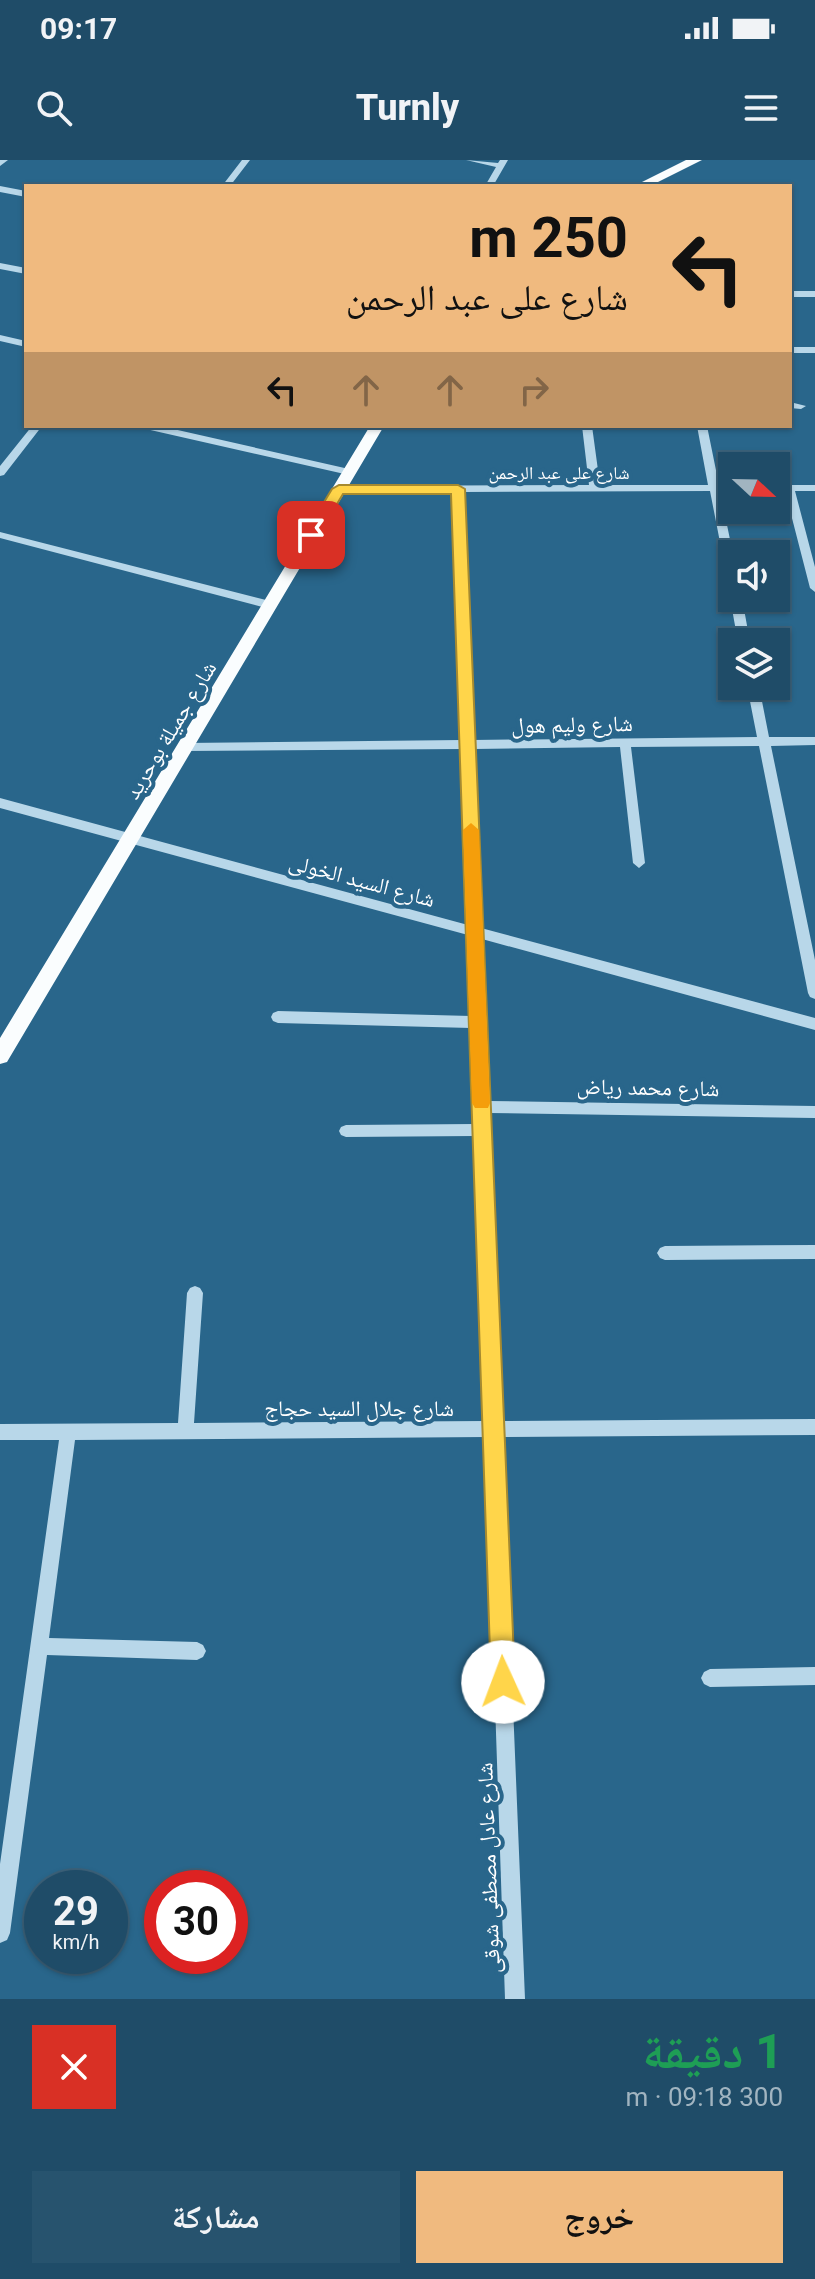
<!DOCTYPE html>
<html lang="ar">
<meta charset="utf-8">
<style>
body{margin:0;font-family:Roboto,"Noto Naskh Arabic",sans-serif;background:#27536e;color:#f1f3f6;direction:rtl;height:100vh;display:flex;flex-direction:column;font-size:30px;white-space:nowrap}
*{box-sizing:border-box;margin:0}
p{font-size:26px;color:#a1b4c0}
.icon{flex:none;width:44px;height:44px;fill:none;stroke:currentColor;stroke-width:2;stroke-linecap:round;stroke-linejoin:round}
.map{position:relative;height:1839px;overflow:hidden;direction:ltr}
.details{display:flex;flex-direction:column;background:#1f4c68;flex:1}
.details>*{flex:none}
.top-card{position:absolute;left:24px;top:24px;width:768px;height:244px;border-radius:0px;box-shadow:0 2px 6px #0004,0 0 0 2px #3c637c;direction:rtl;background:#f0ba7f;color:#111;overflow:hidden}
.needle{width:52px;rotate:112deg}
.tools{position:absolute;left:718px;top:292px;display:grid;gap:16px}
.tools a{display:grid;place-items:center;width:72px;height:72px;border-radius:0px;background:#1f4c68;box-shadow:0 2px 6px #0004,0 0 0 2px #3c637c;font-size:40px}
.speed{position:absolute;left:24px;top:1710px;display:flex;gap:16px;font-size:40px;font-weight:700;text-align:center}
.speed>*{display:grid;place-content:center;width:104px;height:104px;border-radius:50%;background:#1f4c68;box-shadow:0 2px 6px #0004,0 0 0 2px #3c637c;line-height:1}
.speed small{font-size:20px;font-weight:400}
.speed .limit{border:12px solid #d22;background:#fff;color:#111}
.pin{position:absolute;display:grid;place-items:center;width:68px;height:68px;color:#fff;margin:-34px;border-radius:16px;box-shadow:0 4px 12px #0006}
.me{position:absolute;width:88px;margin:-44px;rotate:358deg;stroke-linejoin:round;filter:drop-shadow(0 0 6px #0008)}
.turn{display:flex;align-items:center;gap:28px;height:168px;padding:0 32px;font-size:36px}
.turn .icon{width:104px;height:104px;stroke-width:2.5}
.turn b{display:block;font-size:56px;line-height:68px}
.lanes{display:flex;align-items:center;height:76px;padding:0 32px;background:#0003;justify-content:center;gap:40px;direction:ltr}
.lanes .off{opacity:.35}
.round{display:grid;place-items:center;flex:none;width:84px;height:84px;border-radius:0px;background:#27536e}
.head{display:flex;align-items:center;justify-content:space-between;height:136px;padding:0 32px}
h1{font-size:48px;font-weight:800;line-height:60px;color:#1e9e55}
.primary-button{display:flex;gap:16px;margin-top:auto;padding:16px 32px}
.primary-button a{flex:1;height:92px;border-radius:0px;background:#f0ba7f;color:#111;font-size:32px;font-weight:800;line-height:92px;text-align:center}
.primary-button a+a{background:#27536e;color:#f1f3f6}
.status{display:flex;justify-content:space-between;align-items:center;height:56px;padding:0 40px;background:#1f4c68;direction:ltr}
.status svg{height:22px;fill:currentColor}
header{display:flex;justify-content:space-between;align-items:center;height:104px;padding:0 32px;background:#1f4c68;font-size:36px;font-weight:800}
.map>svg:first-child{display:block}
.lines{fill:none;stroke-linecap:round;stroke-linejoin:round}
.minor{fill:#b8d7e9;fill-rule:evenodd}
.major{fill:#fafdfe;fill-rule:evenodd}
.route{fill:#ffd54a;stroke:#a68a30;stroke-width:2}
.slow{fill:#f59e0b}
.labels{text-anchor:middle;stroke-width:8;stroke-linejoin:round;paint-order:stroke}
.far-street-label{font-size:18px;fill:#fff;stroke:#29668b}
.street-label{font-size:22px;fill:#fff;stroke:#29668b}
</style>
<div class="status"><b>09:17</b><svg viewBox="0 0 49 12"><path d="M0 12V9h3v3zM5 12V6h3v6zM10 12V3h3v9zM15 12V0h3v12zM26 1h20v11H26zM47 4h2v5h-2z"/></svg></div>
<header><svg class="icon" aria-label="menu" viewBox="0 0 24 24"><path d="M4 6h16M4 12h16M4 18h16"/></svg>Turnly<svg class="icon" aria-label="search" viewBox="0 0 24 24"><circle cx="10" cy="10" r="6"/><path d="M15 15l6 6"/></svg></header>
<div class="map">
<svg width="815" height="1839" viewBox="0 0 815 1839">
<rect width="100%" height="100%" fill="#29668b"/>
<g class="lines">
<path class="minor" d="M 0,0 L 8,0 L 0,6 Z
M 242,0 L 250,0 L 230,26 L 222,26 Z
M 466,0 L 498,3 L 500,0 L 508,0 L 493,26 L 485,26 L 496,7 Z
M 0,26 L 26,31 L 26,37 L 0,32 Z
M 0,103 L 26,108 L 26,114 L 0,109 Z
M 790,131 L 815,131 L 815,137 L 790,137 Z
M 0,175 L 26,181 L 26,187 L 0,181 Z
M 790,187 L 815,187 L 815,193 L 790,193 Z
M 790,242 L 806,246 L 801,249 L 790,248 Z
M 32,266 L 42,266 L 4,315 L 0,316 L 0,306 Z
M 141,266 L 160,266 L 349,309 L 354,312 L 349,315 L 146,269 Z
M 582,266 L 592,266 L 600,325 L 708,325 L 697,266 L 707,266 L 719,325 L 732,325 L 732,331 L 720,331 L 733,394 L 732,422 L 727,418 L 710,331 L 463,332 L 473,580 L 757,577 L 747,526 L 759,526 L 769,577 L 815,577 L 815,585 L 771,586 L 815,800 L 815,839 L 810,837 L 808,833 L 759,586 L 631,587 L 645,703 L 639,708 L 633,703 L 620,587 L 474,589 L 481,768 L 815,858 L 815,870 L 482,779 L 488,941 L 815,946 L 815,958 L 489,953 L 501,1261 L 815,1259 L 815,1275 L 502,1277 L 525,1839 L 505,1839 L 486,1277 L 75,1280 L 49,1478 L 197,1482 L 203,1485 L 206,1491 L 203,1497 L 197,1500 L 47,1495 L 10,1773 L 7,1780 L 0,1783 L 0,1704 L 59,1280 L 0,1280 L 0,1264 L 178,1263 L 187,1133 L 190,1128 L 195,1126 L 200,1128 L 203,1133 L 194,1263 L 485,1261 L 475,976 L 346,977 L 341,975 L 339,971 L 341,967 L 346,965 L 475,964 L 471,868 L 278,863 L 273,861 L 271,857 L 273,853 L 278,851 L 471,856 L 468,775 L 0,648 L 0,638 L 468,765 L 462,589 L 185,591 L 179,587 L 185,583 L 462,580 L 453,332 L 339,332 L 334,329 L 339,326 L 589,325 Z
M 776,325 L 815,325 L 815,331 L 795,331 L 815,407 L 815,432 L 810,428 L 785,331 L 776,331 Z
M 0,372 L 270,441 L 276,445 L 270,449 L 0,378 Z
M 732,436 L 732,438 L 742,438 L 750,482 L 738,482 L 730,438 Z
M 815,1085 L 815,1099 L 665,1100 L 660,1098 L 657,1093 L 660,1088 L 665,1086 Z
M 815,1507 L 815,1525 L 710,1527 L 704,1524 L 701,1518 L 704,1512 L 710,1509 Z"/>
<path class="major" d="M 686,0 L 702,0 L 650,26 L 634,26 Z
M 370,266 L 384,266 L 7,902 L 0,904 L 0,878 Z"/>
</g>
<path class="route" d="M 339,325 L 458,325 L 465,329 L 515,1522 L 511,1531 L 503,1534 L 495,1531 L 491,1522 L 451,334 L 343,334 L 316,379 L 307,379 L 304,375 L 332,329 Z"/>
<path class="slow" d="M 471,663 L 479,670 L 490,943 L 488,948 L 475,948 L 472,943 L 463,670 Z"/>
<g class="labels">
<g class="far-street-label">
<text x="559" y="319">شارع على عبد الرحمن</text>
</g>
<g class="street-label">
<text transform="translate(572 564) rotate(-1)" y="8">شارع وليم هول</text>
<text transform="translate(170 570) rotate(-59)" y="8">شارع جميلة بوحريد</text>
<text transform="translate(362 720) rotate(15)" y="8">شارع السيد الخولى</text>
<text transform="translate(648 927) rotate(1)" y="8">شارع محمد رياض</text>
<text x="359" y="1256">شارع جلال السيد حجاج</text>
<text transform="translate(488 1708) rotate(-92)" y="8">شارع عادل مصطفى شوقى</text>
</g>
</g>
</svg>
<div class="tools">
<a><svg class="needle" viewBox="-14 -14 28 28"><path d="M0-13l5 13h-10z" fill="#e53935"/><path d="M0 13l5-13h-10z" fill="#a1b4c0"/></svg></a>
<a><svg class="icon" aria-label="sound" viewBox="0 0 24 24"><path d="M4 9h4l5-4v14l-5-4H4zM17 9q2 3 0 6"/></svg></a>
<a><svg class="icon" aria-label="layers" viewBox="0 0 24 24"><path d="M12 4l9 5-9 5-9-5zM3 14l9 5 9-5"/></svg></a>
</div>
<div class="speed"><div>29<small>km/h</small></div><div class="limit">30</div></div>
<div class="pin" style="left:311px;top:375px;background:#d93025"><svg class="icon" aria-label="arrive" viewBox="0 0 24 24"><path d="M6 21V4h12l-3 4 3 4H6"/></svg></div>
<svg class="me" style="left:503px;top:1522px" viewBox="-20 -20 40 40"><circle r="19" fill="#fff"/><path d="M0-13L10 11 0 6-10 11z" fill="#ffd54a"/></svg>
<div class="top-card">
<div class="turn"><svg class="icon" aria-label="left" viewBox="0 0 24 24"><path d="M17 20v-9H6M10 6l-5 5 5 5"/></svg><div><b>250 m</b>شارع على عبد الرحمن</div></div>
<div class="lanes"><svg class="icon" aria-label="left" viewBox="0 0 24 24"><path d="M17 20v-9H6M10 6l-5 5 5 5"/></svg><svg class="icon off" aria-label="ahead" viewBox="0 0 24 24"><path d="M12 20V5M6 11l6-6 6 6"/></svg><svg class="icon off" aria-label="ahead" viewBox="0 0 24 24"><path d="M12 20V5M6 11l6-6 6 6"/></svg><svg class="icon off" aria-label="right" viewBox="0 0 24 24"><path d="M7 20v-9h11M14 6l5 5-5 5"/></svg></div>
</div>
</div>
<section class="details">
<div class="head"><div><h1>1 دقيقة</h1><p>300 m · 09:18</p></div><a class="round" style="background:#d93025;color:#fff"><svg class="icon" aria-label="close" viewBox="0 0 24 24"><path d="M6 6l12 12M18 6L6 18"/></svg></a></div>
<div class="primary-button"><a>خروج</a><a>مشاركة</a></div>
</section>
